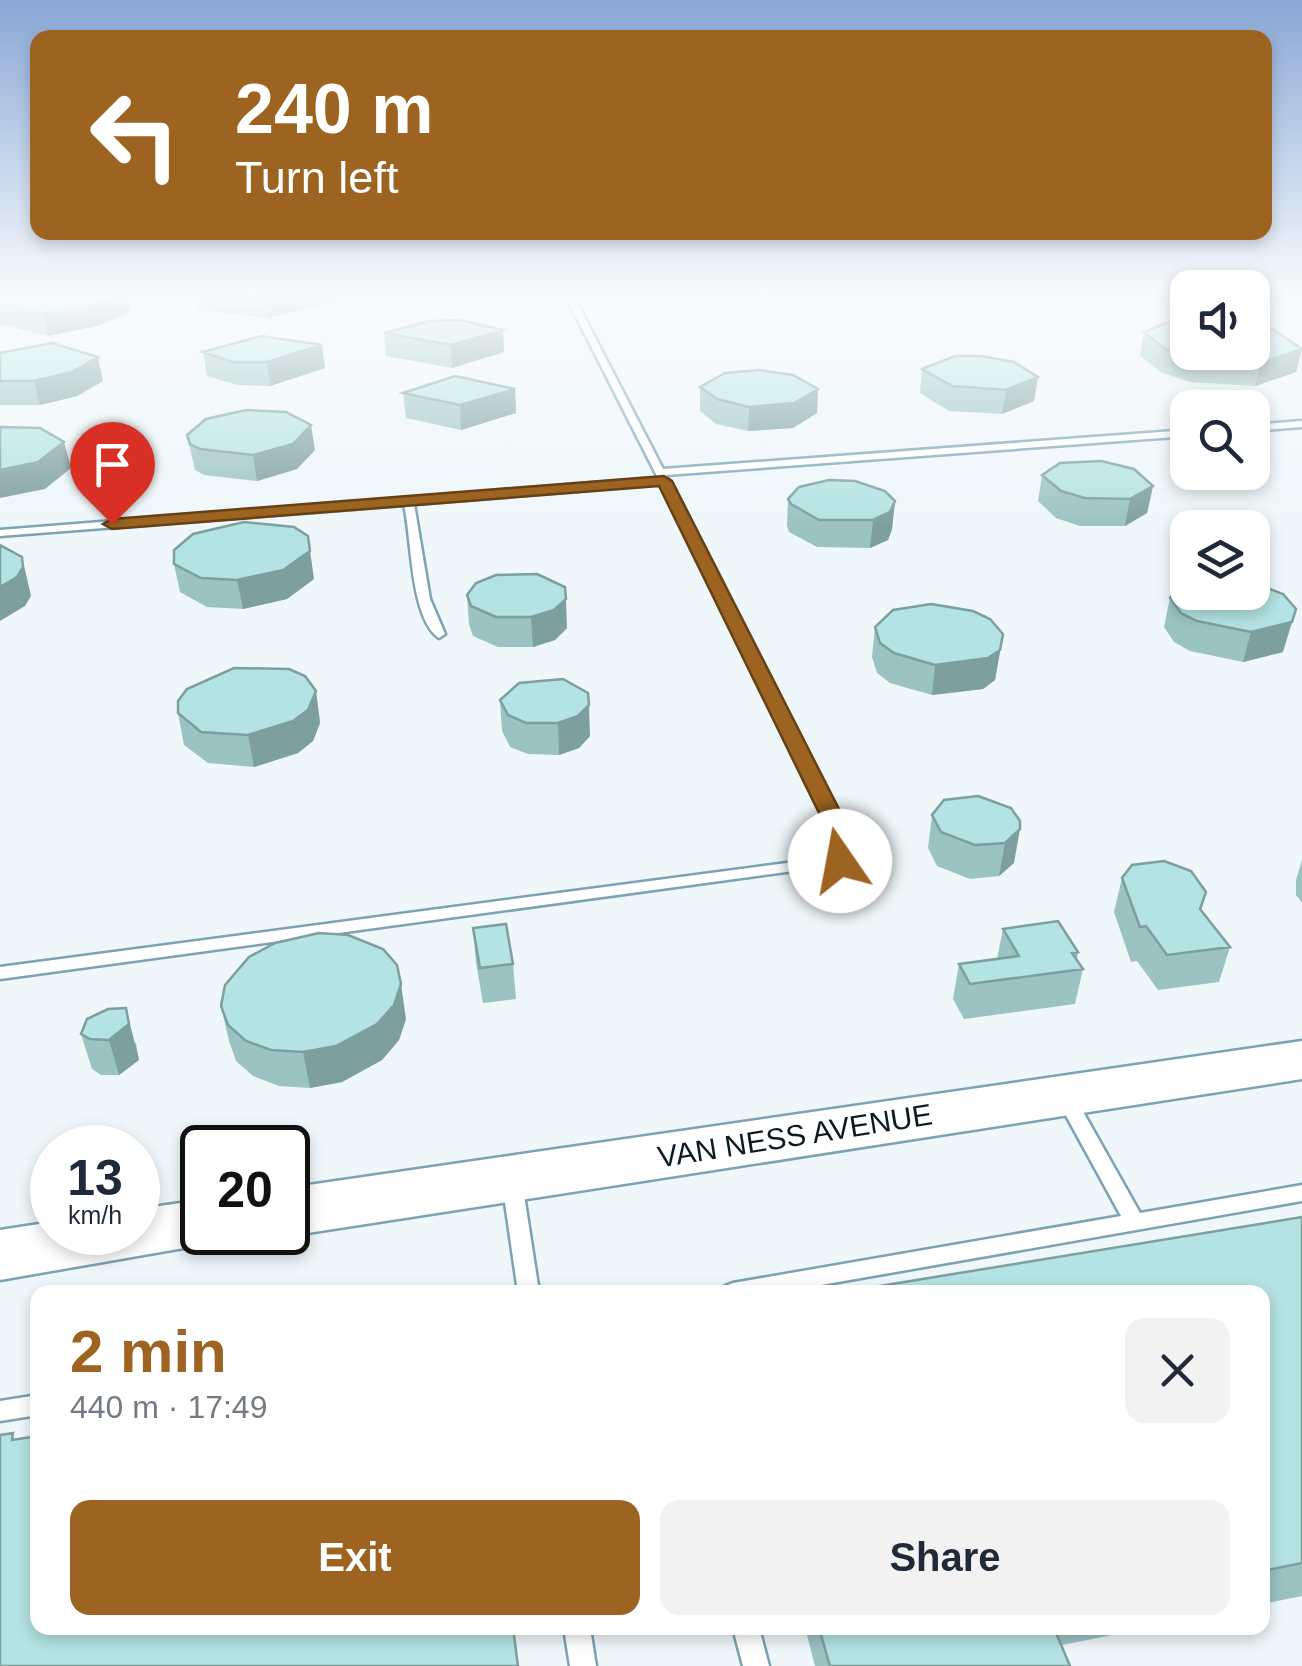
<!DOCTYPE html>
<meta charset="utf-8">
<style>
body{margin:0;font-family:Helvetica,sans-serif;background:#f2f2f3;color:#1f2937;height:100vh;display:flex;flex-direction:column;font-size:38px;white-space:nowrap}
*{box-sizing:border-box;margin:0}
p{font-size:32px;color:#747a83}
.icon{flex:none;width:55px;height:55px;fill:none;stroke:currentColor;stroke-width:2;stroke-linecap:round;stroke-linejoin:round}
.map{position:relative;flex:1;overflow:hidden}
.side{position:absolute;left:30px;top:1285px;width:1240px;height:350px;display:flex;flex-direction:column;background:#fff;border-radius:20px;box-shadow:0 5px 15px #0003}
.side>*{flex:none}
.banner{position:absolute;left:30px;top:30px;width:1242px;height:210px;border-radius:20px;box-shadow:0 5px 15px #0003;background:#9c6420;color:#fff;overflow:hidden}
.buttons{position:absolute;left:1170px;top:270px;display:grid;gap:20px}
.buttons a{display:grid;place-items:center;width:100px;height:100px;border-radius:20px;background:#fff;box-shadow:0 5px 15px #0003;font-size:50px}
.speed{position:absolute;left:30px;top:1125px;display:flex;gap:20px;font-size:50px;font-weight:700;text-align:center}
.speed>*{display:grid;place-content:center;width:130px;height:130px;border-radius:50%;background:#fff;box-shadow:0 5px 15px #0003;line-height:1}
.speed small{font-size:25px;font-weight:400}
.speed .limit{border:5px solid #111;border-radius:15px;background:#fff;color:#111}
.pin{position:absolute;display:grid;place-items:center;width:85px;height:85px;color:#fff;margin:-102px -42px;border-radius:50% 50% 50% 0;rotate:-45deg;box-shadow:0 0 10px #0007}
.pin .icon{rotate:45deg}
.me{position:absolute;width:110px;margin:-55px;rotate:348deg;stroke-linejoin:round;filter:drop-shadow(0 0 8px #0008)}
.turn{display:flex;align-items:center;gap:35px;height:210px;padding:0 40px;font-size:45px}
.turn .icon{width:130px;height:130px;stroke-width:2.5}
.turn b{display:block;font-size:70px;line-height:85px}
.round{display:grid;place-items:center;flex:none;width:105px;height:105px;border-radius:20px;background:#f2f2f3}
.summary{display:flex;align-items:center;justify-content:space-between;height:170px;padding:0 40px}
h1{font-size:60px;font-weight:600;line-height:75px;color:#9c6420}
.action{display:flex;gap:20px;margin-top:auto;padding:20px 40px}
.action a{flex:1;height:115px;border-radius:20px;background:#9c6420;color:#fff;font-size:40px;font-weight:600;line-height:115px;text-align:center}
.action a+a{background:#f2f2f3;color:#1f2937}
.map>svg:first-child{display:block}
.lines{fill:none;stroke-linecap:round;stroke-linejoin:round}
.service-casing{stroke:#7ca2b4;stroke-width:5}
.secondary-casing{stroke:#7ca2b4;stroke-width:5}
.service{fill:#fff;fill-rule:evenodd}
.secondary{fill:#fff;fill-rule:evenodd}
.wall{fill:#9ac3c2}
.shaded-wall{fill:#7d9f9e}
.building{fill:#b3e3e2;stroke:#7d9f9e;stroke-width:2.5}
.route{fill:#9c6420;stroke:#654115;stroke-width:2.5}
.labels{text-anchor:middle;stroke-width:8;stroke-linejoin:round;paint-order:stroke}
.near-street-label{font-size:30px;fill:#0b1a21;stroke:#fff}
</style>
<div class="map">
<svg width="1302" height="1666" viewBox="0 0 1302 1666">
<rect width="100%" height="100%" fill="#eff7fa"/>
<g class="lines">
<defs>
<path id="service" d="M 565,295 L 573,295 L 663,469 L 1188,430 L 1188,436 L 666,475 L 837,813 L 848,861 L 845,864 L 0,979 L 0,967 L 832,857 L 823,813 L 661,484 L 414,504 L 430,599 L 445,634 L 439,638 C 410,618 412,538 404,505 L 0,536 L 0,530 L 658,478 Z
M 1302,421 L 1302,427 L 1252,431 L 1252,425 Z
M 1066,1092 L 1073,1094 L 1140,1213 L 1302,1185 L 1302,1201 L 781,1292 L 723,1292 L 725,1286 L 733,1283 L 1121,1216 L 1057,1099 L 1059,1094 Z
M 512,1174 L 519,1177 L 522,1182 L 539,1292 L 518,1292 L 502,1182 L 505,1177 Z
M 38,1395 L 38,1415 L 0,1421 L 0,1401 Z
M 564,1628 L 590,1628 L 596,1666 L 570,1666 Z
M 733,1628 L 759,1628 L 769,1666 L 743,1666 Z"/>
<path id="secondary" d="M 1302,1041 L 1302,1079 L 288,1236 L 277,1232 L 288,1232 L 288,1188 Z
M 202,1200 L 202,1232 L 228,1232 L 224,1241 L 0,1280 L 0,1230 L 52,1222 L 52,1232 L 138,1232 L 138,1209 Z"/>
</defs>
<use href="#service" class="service-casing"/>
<use href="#secondary" class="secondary-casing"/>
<use href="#service" class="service"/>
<use href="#secondary" class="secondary"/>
</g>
<path class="wall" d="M 195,295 L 335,295 L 336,302 L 268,318 L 198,310 Z
M 1069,295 L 1140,295 L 1127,299 Z
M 0,299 L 131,312 L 97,326 L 48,336 L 0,324 Z
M 1144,332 L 1302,349 L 1296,372 L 1255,386 L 1190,382 L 1160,372 L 1140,355 Z
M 384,333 L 504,352 L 452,368 L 386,356 Z
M 203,352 L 325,368 L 270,386 L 237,385 L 207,376 Z
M 0,353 L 103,381 L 77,396 L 40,405 L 0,405 Z
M 922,369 L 1038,377 L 1034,401 L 1002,414 L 949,411 L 920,393 Z
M 700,387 L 818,389 L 817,413 L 793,428 L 748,431 L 716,424 L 700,411 Z
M 515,389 L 516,413 L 461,430 L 406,418 L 403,393 Z
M 187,435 L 315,450 L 297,469 L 257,481 L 204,475 L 195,470 Z
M 1042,475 L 1153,486 L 1147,513 L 1125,526 L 1080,526 L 1056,518 L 1038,501 Z
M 788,499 L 895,501 L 892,529 L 888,540 L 870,548 L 817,547 L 789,532 L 787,526 Z
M 174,564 L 314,579 L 287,599 L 243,609 L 207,607 L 180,592 Z
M 1181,582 L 1283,652 L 1243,662 L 1190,651 L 1174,642 L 1164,627 L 1170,598 Z
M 467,595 L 567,628 L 555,640 L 533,647 L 498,647 L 473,636 L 469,624 Z
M 875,627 L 1003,634 L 995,680 L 983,689 L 932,695 L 890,683 L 877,673 L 872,657 Z
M 316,691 L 320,723 L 313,741 L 298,753 L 254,767 L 208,763 L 184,745 L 178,713 Z
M 500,700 L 590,736 L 579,748 L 559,755 L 528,754 L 510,747 L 502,731 Z
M 1011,808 L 1014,863 L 999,876 L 970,879 L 937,866 L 928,848 L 932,815 Z
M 1302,860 L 1302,903 L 1296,895 L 1296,880 Z
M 1122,878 L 1206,892 L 1201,911 L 1230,947 L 1219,982 L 1158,990 L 1137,961 L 1131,962 L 1114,912 Z
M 473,928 L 513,964 L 516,999 L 483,1003 L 476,963 Z
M 1003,929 L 1078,952 L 1077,960 L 1083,969 L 1075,1004 L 964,1019 L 953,999 L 959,964 L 997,959 Z
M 221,1006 L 406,1019 L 399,1040 L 382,1060 L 342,1082 L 310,1088 L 279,1086 L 253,1076 L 236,1061 L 229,1041 Z
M 81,1034 L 136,1043 L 139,1060 L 119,1075 L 101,1075 L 92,1069 Z
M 1302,1217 L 1302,1596 L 1262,1604 L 1262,1292 Z
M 805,1628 L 1147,1628 L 1062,1645 L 1070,1666 L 815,1666 Z"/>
<path class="shaded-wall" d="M 116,295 L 128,295 L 131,312 L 97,326 L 48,336 L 43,314 Z
M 271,295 L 335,295 L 336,302 L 268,318 L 265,296 Z
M 503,330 L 504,352 L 452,368 L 451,345 Z
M 322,345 L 325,368 L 270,386 L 267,362 Z
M 1302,349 L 1296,372 L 1255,386 L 1261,363 Z
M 98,357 L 103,381 L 77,396 L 40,405 L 34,381 Z
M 1038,377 L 1034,401 L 1002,414 L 1006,390 Z
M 515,389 L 516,413 L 461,430 L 460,405 Z
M 818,389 L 817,413 L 793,428 L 748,431 L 749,407 Z
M 311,425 L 315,450 L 297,469 L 257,481 L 253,455 Z
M 64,442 L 71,468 L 45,489 L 0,498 L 0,470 Z
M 1153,486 L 1147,513 L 1125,526 L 1130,499 Z
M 895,501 L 892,529 L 888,540 L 870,548 L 873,520 Z
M 308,536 L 314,579 L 287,599 L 243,609 L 237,580 Z
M 22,557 L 31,596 L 25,606 L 0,621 L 0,587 Z
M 566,599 L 567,628 L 555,640 L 533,647 L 531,617 Z
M 1296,609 L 1283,652 L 1243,662 L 1251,632 Z
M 1003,634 L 995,680 L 983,689 L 932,695 L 935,665 Z
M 316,691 L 320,723 L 313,741 L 298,753 L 254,767 L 248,735 Z
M 589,705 L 590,736 L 579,748 L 559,755 L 558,723 Z
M 1020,829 L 1014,863 L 999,876 L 1005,843 Z
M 401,984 L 406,1019 L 399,1040 L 382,1060 L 342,1082 L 310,1088 L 303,1052 Z
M 126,1008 L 139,1060 L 119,1075 L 109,1040 Z"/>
<path class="building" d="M 13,295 L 116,295 L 92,304 L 43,314 L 0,304 L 0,299 Z
M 460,320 L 503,330 L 451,345 L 384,333 L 429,321 Z
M 1174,320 L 1188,320 L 1188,352 L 1252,352 L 1252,325 L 1274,330 L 1302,349 L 1261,363 L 1195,358 L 1165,349 L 1144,332 Z
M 261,336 L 322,345 L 267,362 L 233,362 L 203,352 Z
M 52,343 L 98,357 L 72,372 L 34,381 L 0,381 L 0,353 Z
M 955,356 L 981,356 L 1014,362 L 1038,377 L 1006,390 L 952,386 L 922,369 Z
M 759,370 L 793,375 L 818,389 L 794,403 L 749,407 L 717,399 L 700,387 L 725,373 Z
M 455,376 L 515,389 L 460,405 L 403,393 Z
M 246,410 L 286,412 L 311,425 L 293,444 L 253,455 L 200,449 L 190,444 L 187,435 L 206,419 Z
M 0,427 L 40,428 L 64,442 L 38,462 L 0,470 Z
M 1101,461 L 1134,469 L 1153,486 L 1130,499 L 1085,498 L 1061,491 L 1042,475 L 1060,463 Z
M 829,480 L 855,481 L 885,491 L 895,501 L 890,512 L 873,520 L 819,520 L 791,504 L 788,499 L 799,487 Z
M 244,522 L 294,527 L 308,536 L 310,551 L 283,570 L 237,580 L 201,578 L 174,564 L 174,550 L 193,534 Z
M 0,545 L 22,557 L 23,567 L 17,577 L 0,587 Z
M 537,574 L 565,587 L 566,599 L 554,610 L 531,617 L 496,617 L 471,606 L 467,595 L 476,583 L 496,575 Z
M 1188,581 L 1188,592 L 1252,592 L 1252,582 L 1283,594 L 1296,609 L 1292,622 L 1251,632 L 1197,621 L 1181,613 L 1170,598 L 1181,582 Z
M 931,604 L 973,611 L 990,619 L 1003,634 L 1000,650 L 988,658 L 935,665 L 894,653 L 880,643 L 875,627 L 893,610 Z
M 234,668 L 289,669 L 305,676 L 316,691 L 308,710 L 293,721 L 248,735 L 201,732 L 178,713 L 178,701 L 187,689 Z
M 563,679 L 588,693 L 589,705 L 578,716 L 558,723 L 526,723 L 508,715 L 500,700 L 519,683 Z
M 978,796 L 1011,808 L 1020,821 L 1020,829 L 1005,843 L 975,845 L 941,832 L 932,815 L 944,800 Z
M 1164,861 L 1191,871 L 1206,892 L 1200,909 L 1230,947 L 1167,955 L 1146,926 L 1140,927 L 1122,878 L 1132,865 Z
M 1058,921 L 1078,952 L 1072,953 L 1083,969 L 970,984 L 959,964 L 1019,956 L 1003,929 Z
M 506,924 L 513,964 L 480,968 L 473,928 Z
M 319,933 L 348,935 L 383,949 L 397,965 L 401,984 L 394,1005 L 377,1024 L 336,1046 L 303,1052 L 271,1050 L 246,1041 L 228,1025 L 221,1006 L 225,985 L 249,957 L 275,943 Z
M 126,1008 L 129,1024 L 109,1040 L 90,1039 L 81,1034 L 87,1019 L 108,1009 Z
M 1302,1217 L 1302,1563 L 1262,1571 L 1262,1292 L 843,1292 Z
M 13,1433 L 12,1440 L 38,1436 L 38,1628 L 513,1628 L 518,1666 L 0,1666 L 0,1435 Z
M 819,1628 L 1054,1628 L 1070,1666 L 830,1666 Z"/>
<linearGradient id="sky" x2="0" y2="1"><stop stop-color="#89a8d6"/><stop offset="0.56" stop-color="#f8fbfd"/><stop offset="1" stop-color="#f8fbfd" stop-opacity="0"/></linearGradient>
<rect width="1302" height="528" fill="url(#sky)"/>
<path class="route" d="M 664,476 L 672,481 L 841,813 L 851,861 L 848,866 L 831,866 L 828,861 L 819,813 L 659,486 L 112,529 L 103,524 L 112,519 Z"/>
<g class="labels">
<g class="near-street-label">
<text transform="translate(795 1136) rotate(-9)" y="10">VAN NESS AVENUE</text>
</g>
</g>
</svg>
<div class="buttons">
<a><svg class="icon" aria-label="sound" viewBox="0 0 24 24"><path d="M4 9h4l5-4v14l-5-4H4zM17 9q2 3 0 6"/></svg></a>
<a><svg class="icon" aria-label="search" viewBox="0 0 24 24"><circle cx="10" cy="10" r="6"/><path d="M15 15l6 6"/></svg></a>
<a><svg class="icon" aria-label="layers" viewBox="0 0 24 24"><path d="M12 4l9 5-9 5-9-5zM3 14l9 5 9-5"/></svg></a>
</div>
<div class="speed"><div>13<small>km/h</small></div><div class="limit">20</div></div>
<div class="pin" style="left:112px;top:524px;background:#d93025"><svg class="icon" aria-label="arrive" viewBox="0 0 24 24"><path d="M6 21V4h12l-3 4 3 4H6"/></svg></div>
<svg class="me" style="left:840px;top:861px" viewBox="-20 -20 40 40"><circle r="19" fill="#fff"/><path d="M0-13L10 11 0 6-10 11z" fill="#9c6420"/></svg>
<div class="banner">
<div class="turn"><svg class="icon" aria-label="left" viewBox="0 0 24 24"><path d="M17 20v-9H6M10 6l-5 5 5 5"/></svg><div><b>240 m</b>Turn left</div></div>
</div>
<section class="side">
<div class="summary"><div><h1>2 min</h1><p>440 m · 17:49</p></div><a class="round"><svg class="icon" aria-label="close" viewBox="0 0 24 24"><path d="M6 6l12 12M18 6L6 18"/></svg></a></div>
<div class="action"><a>Exit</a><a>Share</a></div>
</section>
</div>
